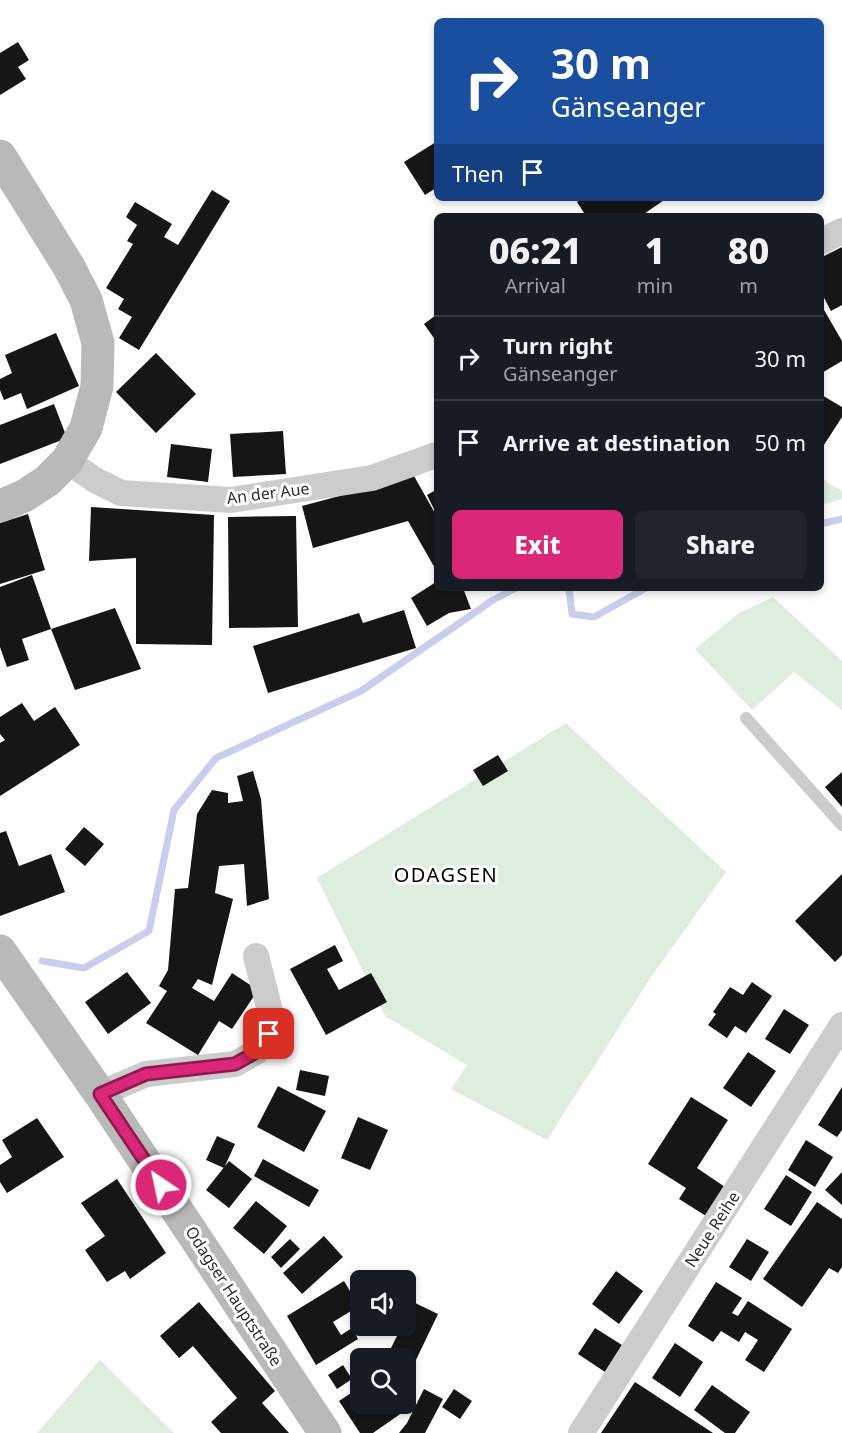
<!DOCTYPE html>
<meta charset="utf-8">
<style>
body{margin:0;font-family:"Noto Sans",sans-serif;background:#20242c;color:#f1f3f6;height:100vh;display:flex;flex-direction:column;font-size:22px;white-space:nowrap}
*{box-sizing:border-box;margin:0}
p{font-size:20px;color:#9ea1a6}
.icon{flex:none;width:33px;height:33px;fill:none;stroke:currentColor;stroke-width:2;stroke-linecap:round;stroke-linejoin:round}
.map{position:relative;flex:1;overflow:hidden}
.side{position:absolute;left:434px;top:213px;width:390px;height:378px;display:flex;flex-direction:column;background:#171b24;border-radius:9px;box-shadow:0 3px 9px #0003}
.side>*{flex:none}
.hud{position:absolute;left:434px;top:18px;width:390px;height:183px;border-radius:9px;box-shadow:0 3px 9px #0003;background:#1a4fa0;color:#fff;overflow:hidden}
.fabs{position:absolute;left:350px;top:1270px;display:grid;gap:12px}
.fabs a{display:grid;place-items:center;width:66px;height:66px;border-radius:9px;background:#171b24;box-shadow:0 3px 9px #0003;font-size:30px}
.pin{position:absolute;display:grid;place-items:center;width:51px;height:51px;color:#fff;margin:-26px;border-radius:12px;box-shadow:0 3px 9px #0006}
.me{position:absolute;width:66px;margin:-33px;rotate:326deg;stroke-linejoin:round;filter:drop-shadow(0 0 4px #0008)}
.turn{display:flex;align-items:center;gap:21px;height:126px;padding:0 18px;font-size:27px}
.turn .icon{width:78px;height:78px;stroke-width:2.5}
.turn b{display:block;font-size:42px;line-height:51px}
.then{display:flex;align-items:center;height:57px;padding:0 18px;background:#0003;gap:12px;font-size:22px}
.eta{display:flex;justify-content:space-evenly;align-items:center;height:102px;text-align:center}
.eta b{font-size:36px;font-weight:800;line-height:42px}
.cta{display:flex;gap:12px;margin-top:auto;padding:12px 18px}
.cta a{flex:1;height:69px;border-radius:9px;background:#db2777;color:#fff;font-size:24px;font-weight:800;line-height:69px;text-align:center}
.cta a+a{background:#20242c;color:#f1f3f6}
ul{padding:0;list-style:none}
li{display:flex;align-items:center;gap:18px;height:84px;padding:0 18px;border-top:2px solid #363941}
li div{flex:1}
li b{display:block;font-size:22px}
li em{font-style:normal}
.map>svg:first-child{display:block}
.green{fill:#deeddd}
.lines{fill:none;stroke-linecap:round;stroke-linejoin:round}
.stream{stroke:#c8ceed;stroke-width:7}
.building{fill:#161616}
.service{stroke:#ccc;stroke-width:12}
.minor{stroke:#ccc;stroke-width:26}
.secondary{stroke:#b9b9b9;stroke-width:33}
.route-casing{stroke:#8e194d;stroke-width:15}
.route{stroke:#db2777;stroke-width:10}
.labels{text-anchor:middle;stroke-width:6;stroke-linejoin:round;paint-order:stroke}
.street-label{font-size:16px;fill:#2f2f2f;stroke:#fff}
.quarter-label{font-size:20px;letter-spacing:1.5px;fill:#000;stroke:#fff}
</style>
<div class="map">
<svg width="842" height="1433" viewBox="0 0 842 1433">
<rect width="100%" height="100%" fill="#fff"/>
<path class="green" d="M 820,478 L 842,491 L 842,499 L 821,505 Z
M 773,597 L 842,661 L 842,710 L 794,672 L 752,710 L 695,649 L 739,613 Z
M 566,723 L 726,872 L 651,977 L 547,1140 L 451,1089 L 467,1065 L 385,1016 L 317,878 Z
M 100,1360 L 174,1433 L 37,1433 Z"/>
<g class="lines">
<path class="stream" d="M 820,524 L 842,519
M 569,588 L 572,614 L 594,617 L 646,588
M 42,961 L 84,968 L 149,931 L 174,810 L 216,758 L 361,691 L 493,600 L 516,588"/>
</g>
<path class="building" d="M 18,42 L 29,60 L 18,67 L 26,79 L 0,95 L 0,53 Z
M 436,142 L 436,188 L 425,195 L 404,162 Z
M 212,190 L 230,201 L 139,350 L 119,338 L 132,317 L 118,309 L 124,299 L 106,288 L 133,244 L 127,241 L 137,225 L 126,217 L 135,202 L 172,224 L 164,237 L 178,245 Z
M 583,198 L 667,198 L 641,216 L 586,216 L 577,202 Z
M 842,247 L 842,305 L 831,311 L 820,290 L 820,258 Z
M 820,303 L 842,341 L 842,361 L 820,374 Z
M 436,315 L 436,341 L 424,324 Z
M 56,333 L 79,386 L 27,409 L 21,393 L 4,400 L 0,390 L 0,379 L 12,373 L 5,355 Z
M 156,353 L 196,394 L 156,433 L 116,392 Z
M 820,394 L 842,407 L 842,417 L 820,451 Z
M 54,404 L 67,438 L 0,464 L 0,425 Z
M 283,431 L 286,474 L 233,477 L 230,434 Z
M 171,444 L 212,449 L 208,482 L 167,477 Z
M 414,476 L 436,515 L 436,570 L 408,521 L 313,548 L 302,506 Z
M 436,490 L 436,513 L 427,495 Z
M 91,507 L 214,515 L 212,645 L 136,644 L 136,558 L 89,561 Z
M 28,514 L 45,570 L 0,584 L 0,523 Z
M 296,516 L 298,627 L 229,628 L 228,517 Z
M 32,575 L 51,629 L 22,639 L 29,660 L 7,667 L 0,647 L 0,587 Z
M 436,582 L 436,588 L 463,588 L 471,609 L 449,613 L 427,626 L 411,598 Z
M 115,608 L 141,669 L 75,690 L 51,629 Z
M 404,610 L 416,648 L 268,693 L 253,646 L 359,613 L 363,623 Z
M 22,703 L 34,721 L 55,707 L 80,745 L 0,796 L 0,743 L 5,740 L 0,734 L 0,717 Z
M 498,755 L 508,771 L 483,786 L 473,770 Z
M 253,771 L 261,799 L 269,899 L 247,906 L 244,864 L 219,866 L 215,893 L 233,899 L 212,985 L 198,979 L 192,988 L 214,1001 L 232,973 L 258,990 L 232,1029 L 219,1021 L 198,1055 L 146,1023 L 167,991 L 159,986 L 168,970 L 175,889 L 188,888 L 197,814 L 212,790 L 228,793 L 228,803 L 243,801 L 237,776 Z
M 842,772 L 842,807 L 825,787 Z
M 84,827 L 104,844 L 85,866 L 65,849 Z
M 6,831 L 19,866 L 51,854 L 65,892 L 0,916 L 0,833 Z
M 842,874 L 842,955 L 835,962 L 795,921 Z
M 335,945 L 343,961 L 327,969 L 339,990 L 371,973 L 387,1002 L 326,1035 L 290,969 Z
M 127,972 L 151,1003 L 108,1034 L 85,1002 Z
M 752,982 L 772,996 L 746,1033 L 735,1026 L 727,1038 L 708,1025 L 716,1014 L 713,1012 L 730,987 L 743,995 Z
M 784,1009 L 809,1025 L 790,1054 L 765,1039 Z
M 748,1052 L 776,1071 L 751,1107 L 723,1088 Z
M 300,1070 L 329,1076 L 325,1096 L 296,1090 Z
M 278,1086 L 326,1111 L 304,1152 L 257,1127 Z
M 842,1087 L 842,1130 L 837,1137 L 818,1125 Z
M 691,1097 L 728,1120 L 697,1168 L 725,1187 L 706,1216 L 679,1199 L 686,1188 L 648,1164 Z
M 358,1117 L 388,1130 L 370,1170 L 341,1158 Z
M 37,1118 L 64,1157 L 7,1193 L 0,1182 L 0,1165 L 12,1157 L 2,1140 Z
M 217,1136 L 235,1144 L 224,1168 L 206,1160 Z
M 806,1140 L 833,1157 L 815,1187 L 788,1170 Z
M 263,1159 L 319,1190 L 309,1207 L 254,1176 Z
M 229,1161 L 252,1179 L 229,1208 L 206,1190 Z
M 842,1172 L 842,1205 L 825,1190 Z
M 786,1175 L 812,1192 L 791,1226 L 764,1209 Z
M 117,1179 L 166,1253 L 130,1279 L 125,1271 L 107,1282 L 85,1250 L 105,1236 L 81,1203 Z
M 256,1201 L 287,1226 L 264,1254 L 233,1228 Z
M 817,1202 L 842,1219 L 842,1267 L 838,1273 L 829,1268 L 802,1307 L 763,1279 Z
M 324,1236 L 343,1257 L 302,1294 L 283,1273 Z
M 290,1239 L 300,1249 L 281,1268 L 271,1257 Z
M 747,1239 L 769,1252 L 751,1281 L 729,1267 Z
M 616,1271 L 643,1291 L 619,1324 L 592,1304 Z
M 344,1281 L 359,1306 L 333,1322 L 341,1335 L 352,1328 L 358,1339 L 316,1365 L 287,1316 Z
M 716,1282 L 742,1298 L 732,1313 L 738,1316 L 748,1301 L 792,1329 L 764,1372 L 745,1360 L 758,1340 L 745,1332 L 739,1342 L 721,1331 L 713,1342 L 688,1326 Z
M 199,1302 L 275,1391 L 262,1403 L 289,1433 L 221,1433 L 211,1422 L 237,1398 L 193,1346 L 179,1358 L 160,1336 Z
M 413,1302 L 438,1314 L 415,1362 L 390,1350 L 402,1326 L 405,1326 L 405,1319 Z
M 595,1328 L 622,1345 L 605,1372 L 578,1354 Z
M 675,1343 L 703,1362 L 680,1397 L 652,1378 Z
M 343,1365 L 352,1379 L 337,1389 L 328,1375 Z
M 635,1382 L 713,1433 L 601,1433 Z
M 712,1385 L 750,1412 L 735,1433 L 725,1433 L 694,1410 Z
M 360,1387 L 360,1404 L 402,1404 L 406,1410 L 373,1433 L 360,1433 L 339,1401 Z
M 424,1389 L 443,1399 L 425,1433 L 399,1433 L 407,1423 Z
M 454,1389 L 472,1401 L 460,1419 L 442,1407 Z"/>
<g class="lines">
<path class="service" d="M 746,718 L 842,825"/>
<path class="minor" d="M 820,242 L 842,231
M 67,461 L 95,480 L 121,493 L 231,500 L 372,478 L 436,455
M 100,1094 L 146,1074 L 235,1064 L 256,1052 L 269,1034 L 270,1011 L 256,956
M 581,1433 L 842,1025"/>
<path class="secondary" d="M 0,156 L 69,267 L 86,300 L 98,343 L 97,386 L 86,428 L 67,461 L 47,481 L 24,496 L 0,506
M 0,951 L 100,1094 L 325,1433"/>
</g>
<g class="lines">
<defs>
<path id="route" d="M 161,1185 L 100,1094 L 146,1074 L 235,1064 L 256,1052 L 269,1034"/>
</defs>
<use href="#route" class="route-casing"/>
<use href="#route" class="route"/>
</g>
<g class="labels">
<g class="street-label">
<text transform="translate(268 493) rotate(-7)" y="6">An der Aue</text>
<text transform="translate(712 1229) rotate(-57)" y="6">Neue Reihe</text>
<text transform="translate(234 1296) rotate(57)" y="6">Odagser Hauptstraße</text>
</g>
<g class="quarter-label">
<text x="446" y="882">ODAGSEN</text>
</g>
</g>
</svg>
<div class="fabs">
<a><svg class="icon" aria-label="sound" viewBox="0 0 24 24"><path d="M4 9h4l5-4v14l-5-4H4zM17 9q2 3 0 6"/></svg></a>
<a><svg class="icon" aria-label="search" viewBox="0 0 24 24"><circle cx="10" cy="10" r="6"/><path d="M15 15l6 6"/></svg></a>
</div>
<div class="pin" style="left:269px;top:1034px;background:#d93025"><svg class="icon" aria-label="arrive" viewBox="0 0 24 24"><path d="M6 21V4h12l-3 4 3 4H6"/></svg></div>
<svg class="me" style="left:161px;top:1185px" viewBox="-20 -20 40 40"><circle r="17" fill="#db2777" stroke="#fff" stroke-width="3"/><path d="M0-11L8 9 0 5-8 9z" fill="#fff"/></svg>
<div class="hud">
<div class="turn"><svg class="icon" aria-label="right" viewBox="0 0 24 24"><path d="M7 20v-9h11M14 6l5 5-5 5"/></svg><div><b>30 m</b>Gänseanger</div></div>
<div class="then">Then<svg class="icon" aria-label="arrive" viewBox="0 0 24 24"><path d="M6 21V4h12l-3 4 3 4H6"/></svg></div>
</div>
<section class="side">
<div class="eta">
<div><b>06:21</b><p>Arrival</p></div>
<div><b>1</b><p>min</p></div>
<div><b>80</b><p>m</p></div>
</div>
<ul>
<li><svg class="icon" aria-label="right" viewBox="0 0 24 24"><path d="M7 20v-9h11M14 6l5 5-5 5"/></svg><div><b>Turn right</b><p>Gänseanger</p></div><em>30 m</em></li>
<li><svg class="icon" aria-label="arrive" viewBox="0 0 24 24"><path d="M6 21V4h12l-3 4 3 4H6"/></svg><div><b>Arrive at destination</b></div><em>50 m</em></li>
</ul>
<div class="cta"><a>Exit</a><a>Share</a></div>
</section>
</div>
